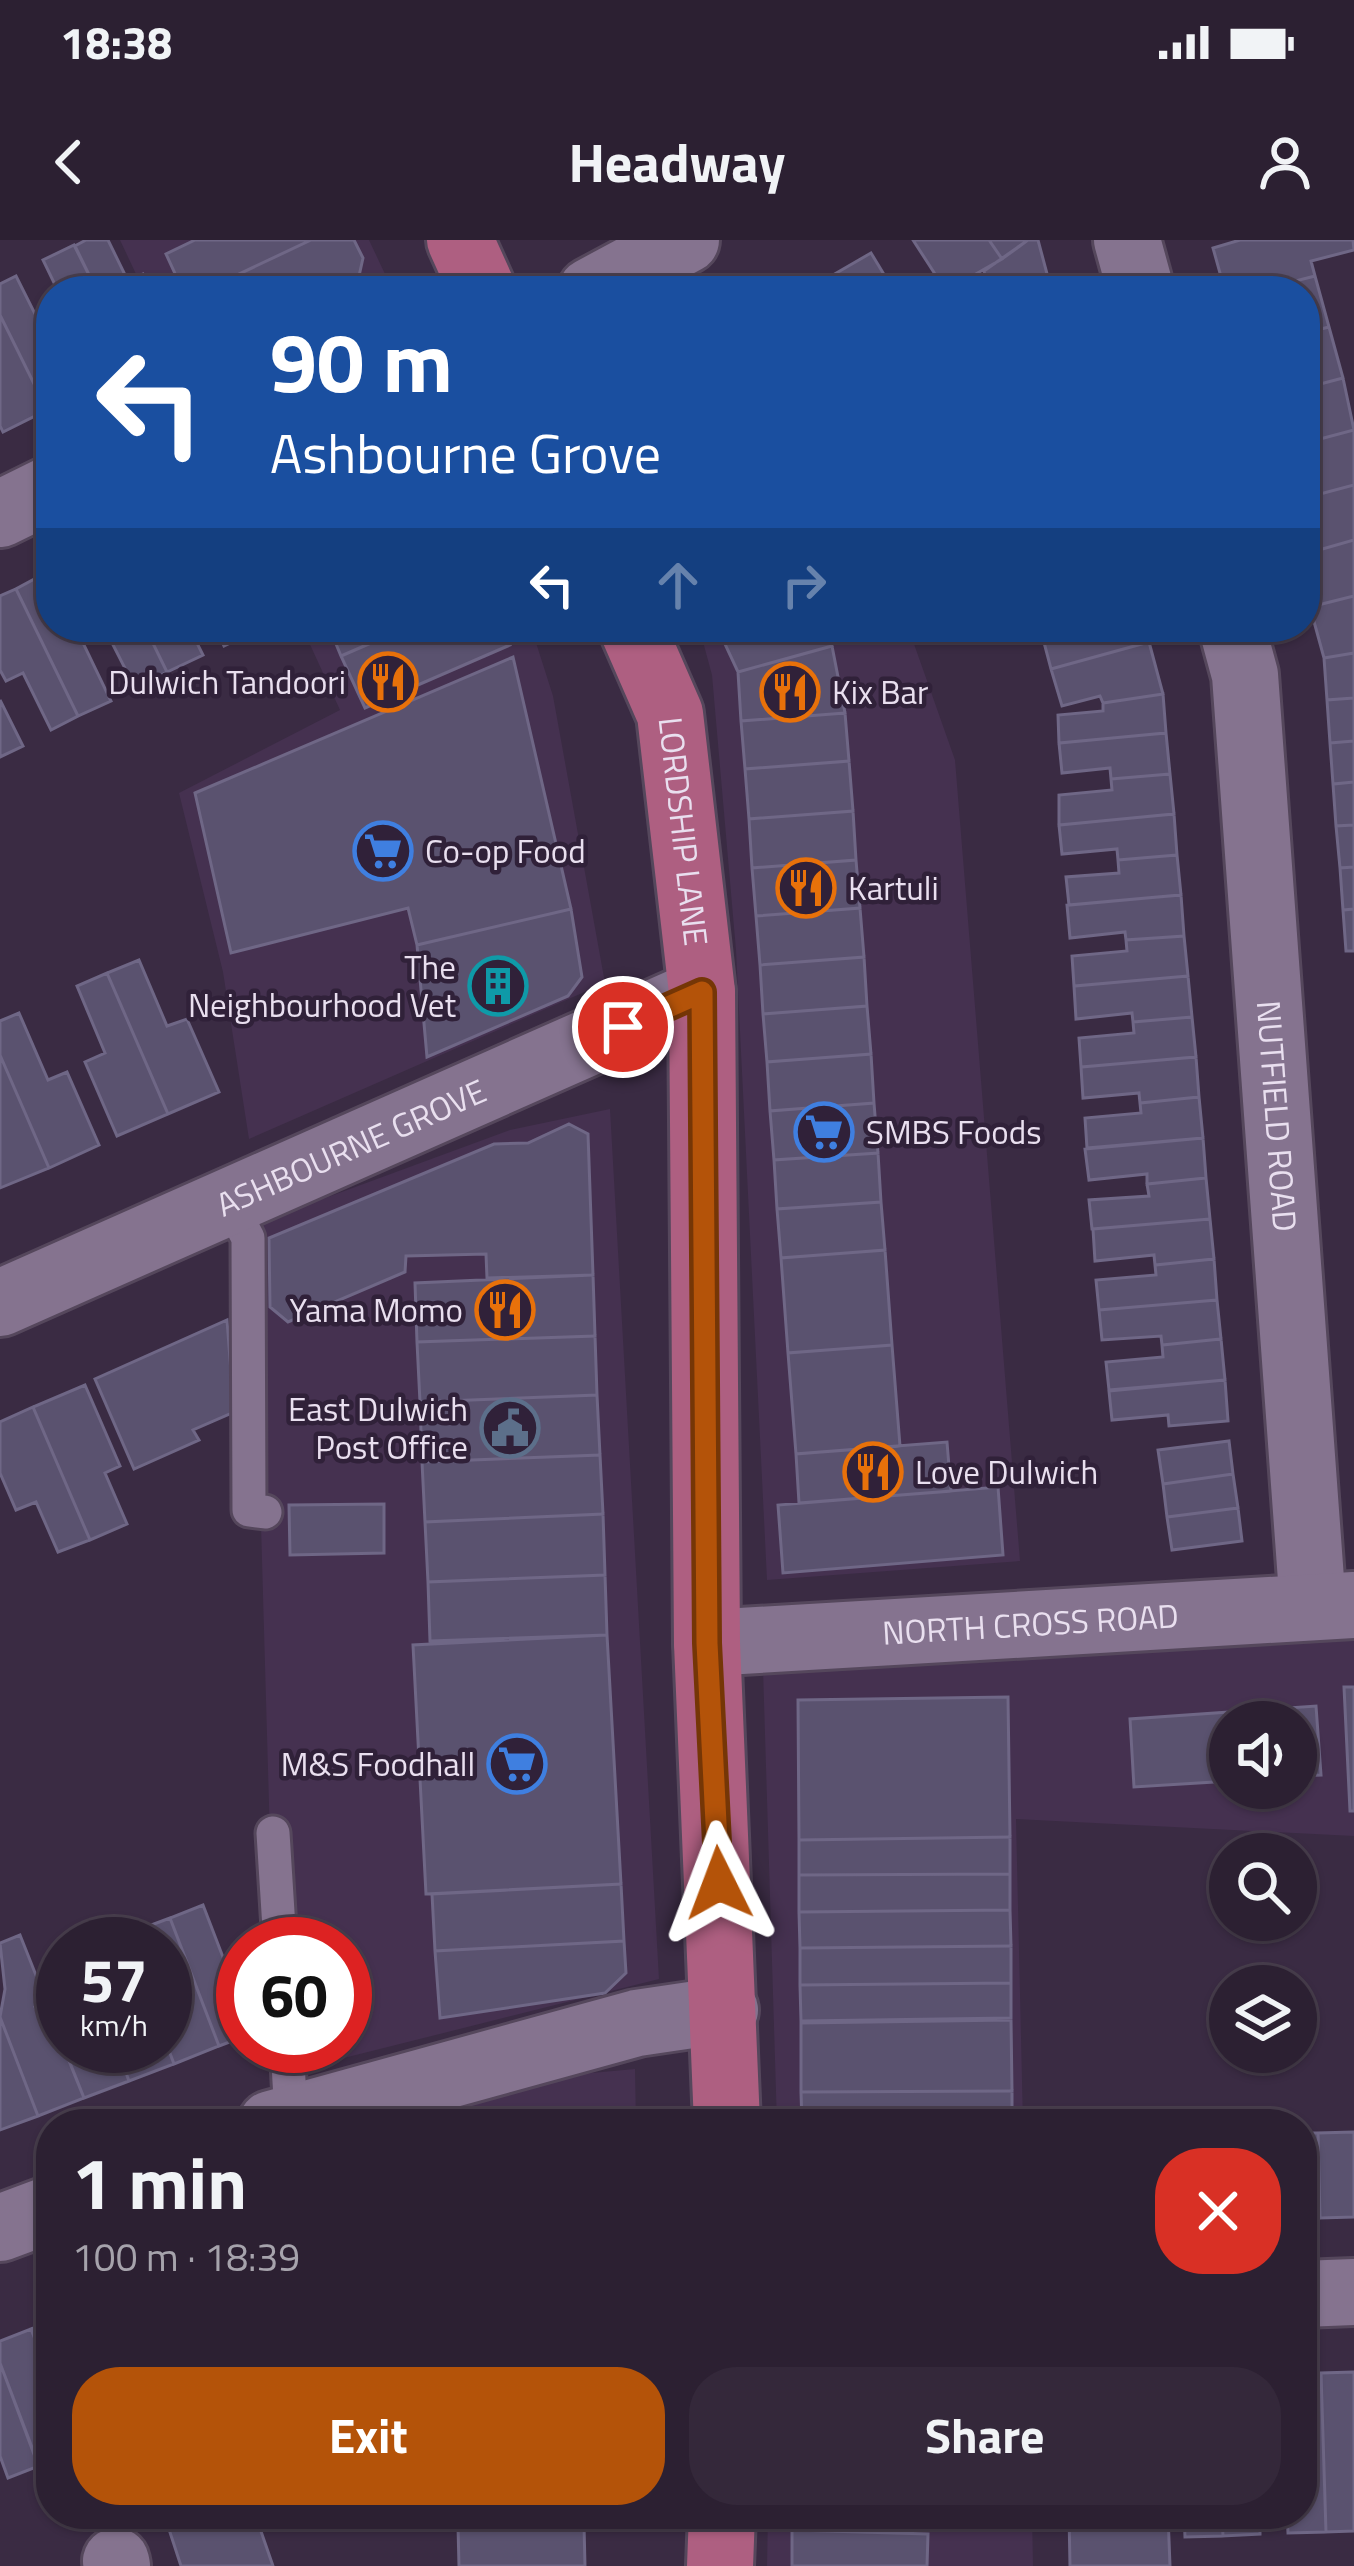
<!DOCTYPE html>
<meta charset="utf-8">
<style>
body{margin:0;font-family:"Titillium Web",sans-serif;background:#34283a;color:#f1f3f6;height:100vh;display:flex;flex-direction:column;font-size:45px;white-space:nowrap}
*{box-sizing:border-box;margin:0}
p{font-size:39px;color:#a6a3ac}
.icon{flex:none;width:66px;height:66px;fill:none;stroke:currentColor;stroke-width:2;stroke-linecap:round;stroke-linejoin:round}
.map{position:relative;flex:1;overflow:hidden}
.side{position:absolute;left:36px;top:1869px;width:1281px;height:420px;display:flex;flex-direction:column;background:#2c2032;border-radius:48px;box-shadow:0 3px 9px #0004,0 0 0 3px #483e4d}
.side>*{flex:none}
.guide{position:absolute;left:36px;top:36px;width:1284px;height:366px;border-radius:48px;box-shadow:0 3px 9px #0004,0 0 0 3px #483e4d;background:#1a4fa0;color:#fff;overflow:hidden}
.buttons{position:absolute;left:1209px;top:1461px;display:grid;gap:24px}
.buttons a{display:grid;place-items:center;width:108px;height:108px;border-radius:50%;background:#2c2032;box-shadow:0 3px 9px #0004,0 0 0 3px #483e4d;font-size:60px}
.speed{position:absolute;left:36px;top:1677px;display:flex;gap:24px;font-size:60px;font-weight:700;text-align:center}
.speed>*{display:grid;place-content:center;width:156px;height:156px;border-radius:50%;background:#2c2032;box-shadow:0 3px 9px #0004,0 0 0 3px #483e4d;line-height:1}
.speed small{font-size:30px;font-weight:400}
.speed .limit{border:18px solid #d22;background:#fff;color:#111}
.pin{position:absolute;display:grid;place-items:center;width:102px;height:102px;color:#fff;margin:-51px;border:6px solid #fff;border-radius:50%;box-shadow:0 3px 12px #0007}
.me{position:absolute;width:132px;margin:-66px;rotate:357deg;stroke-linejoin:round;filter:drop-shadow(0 0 9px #0008)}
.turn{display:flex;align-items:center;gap:42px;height:252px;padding:0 36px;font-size:54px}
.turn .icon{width:156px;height:156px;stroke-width:2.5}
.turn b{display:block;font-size:84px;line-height:102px}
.lanes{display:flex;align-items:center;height:114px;padding:0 36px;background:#0003;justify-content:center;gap:60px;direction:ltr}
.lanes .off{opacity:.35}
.round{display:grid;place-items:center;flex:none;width:126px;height:126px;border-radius:48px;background:#34283a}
.overview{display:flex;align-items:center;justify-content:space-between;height:204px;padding:0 36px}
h1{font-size:72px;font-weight:700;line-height:90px}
.button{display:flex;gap:24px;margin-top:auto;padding:24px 36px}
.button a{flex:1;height:138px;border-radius:48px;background:#b45309;color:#fff;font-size:48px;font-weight:700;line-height:138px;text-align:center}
.button a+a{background:#34283a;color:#f1f3f6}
.status{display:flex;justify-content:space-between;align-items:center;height:84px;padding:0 60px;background:#2c2032;direction:ltr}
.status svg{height:33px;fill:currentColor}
header{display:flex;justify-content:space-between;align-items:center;height:156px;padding:0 36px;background:#2c2032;font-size:54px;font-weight:700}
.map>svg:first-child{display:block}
.built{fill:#453150;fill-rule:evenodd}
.building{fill:#5a526f;stroke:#6f6786;stroke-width:3}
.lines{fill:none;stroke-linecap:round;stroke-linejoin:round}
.lane-casing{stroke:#55475c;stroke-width:39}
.street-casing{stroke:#55475c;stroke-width:72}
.primary-casing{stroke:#55475c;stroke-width:72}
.lane{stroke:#85738f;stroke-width:33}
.street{stroke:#85738f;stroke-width:66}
.primary{stroke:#ae5f81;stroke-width:66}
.route-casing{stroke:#753606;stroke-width:30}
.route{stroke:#b45309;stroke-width:21}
.labels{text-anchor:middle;stroke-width:9;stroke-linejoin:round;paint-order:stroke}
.poi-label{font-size:33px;fill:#e9dfef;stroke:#302139;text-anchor:end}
.street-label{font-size:33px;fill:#e9dfef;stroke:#302139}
</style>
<div class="status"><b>18:38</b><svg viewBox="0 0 49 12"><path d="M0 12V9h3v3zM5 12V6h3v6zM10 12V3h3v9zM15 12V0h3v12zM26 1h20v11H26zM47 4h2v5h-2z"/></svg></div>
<header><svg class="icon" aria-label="back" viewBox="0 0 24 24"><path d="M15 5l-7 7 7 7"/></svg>Headway<svg class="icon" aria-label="person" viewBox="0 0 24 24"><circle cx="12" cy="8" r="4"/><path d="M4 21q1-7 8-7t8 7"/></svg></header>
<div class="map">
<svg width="1354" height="2326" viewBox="0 0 1354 2326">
<rect width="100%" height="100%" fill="#3a2b43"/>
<path class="built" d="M 120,0 L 369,0 L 393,51 L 144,51 Z
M 302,387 L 531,387 L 553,456 L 605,743 L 249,899 L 223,732 L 179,553 L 340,470 Z
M 699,387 L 908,387 L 955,520 L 1020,1321 L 767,1340 L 736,710 L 712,435 Z
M 610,869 L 659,1739 L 276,1835 L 276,1806 L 345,1806 L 345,1704 L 273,1704 L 261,1285 L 263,981 L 510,890 Z
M 1354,1392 L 1354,1596 L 1016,1579 L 1023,1884 L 777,1884 L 763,1429 L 1028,1417 ZM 1230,1482 L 1296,1482 L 1296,1548 L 1230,1548 Z
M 635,1829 L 636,1884 L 390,1884 L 526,1839 Z
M 768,2274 L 1032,2274 L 1033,2326 L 767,2326 Z"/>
<path class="building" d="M 86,0 L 108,0 L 128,41 L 143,34 L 152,51 L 97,51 L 75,6 Z
M 195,0 L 311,0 L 203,51 L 183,51 L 166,14 Z
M 311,0 L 354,0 L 363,18 L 359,36 L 327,51 L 203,51 Z
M 913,0 L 989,0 L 1002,19 L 946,51 Z
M 989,0 L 1028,0 L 1002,19 Z
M 1028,0 L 1038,0 L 1050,45 L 988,51 L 984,31 Z
M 1240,0 L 1353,0 L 1354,10 L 1311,21 L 1315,36 L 1256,51 L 1225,51 L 1213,8 Z
M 74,5 L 97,51 L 58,51 L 43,20 Z
M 871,13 L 894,51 L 833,51 L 826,39 Z
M 16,36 L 40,84 L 51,80 L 47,170 L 0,75 L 0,44 Z
M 1315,36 L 1329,87 L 1305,93 L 1305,51 L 1256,51 Z
M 0,75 L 47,170 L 3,192 L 0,186 Z
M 1329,87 L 1343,138 L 1305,148 L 1305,93 Z
M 1343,138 L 1354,190 L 1305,203 L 1305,148 Z
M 1354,190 L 1354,245 L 1305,258 L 1305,203 Z
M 1354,245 L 1354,300 L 1305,314 L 1305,258 Z
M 1354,300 L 1354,356 L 1310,367 L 1305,314 Z
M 51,330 L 51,387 L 90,387 L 94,397 L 83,403 L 111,461 L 78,476 L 16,349 Z
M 16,349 L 78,476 L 51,490 L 23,433 L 6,441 L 0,430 L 0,356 Z
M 1354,356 L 1354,413 L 1324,418 L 1310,367 Z
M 90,387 L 145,387 L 167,432 L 135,448 L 106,391 L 94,397 Z
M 145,387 L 189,387 L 203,415 L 167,432 Z
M 215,387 L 255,387 L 257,390 L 224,406 Z
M 329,387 L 408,387 L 341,416 Z
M 408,387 L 502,387 L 510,405 L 365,468 L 341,416 Z
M 717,387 L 825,387 L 832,406 L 738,432 Z
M 1058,387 L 1144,387 L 1149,402 L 1051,429 L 1041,391 Z
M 1149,402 L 1163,454 L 1103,463 L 1100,456 L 1062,466 L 1051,429 Z
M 832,406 L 845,473 L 741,481 L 738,432 Z
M 1354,413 L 1354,458 L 1327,460 L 1324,418 Z
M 513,417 L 571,669 L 417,705 L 408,668 L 231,713 L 195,553 Z
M 1163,454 L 1166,493 L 1059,503 L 1058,475 L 1103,471 L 1103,463 Z
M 1354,458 L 1354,501 L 1330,503 L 1327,460 Z
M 0,460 L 23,506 L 0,517 Z
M 845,473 L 849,521 L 745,529 L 741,481 Z
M 1166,493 L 1170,534 L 1111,539 L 1110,528 L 1062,533 L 1059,503 Z
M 1354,501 L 1354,542 L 1333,544 L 1330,503 Z
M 849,521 L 853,571 L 749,579 L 745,529 Z
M 1170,534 L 1174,574 L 1059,585 L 1059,555 L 1112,550 L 1111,539 Z
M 1354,542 L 1354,585 L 1336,586 L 1333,544 Z
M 853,571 L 856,620 L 752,628 L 749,579 Z
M 1174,574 L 1177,615 L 1118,620 L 1117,609 L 1062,614 L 1059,585 Z
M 1354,585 L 1354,627 L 1340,628 L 1336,586 Z
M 1177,615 L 1181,655 L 1069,665 L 1066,637 L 1119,633 L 1118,620 Z
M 856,620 L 860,668 L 756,676 L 752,628 Z
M 1354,627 L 1354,669 L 1343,670 L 1340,628 Z
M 1181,655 L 1184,696 L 1126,700 L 1125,692 L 1070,698 L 1067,665 Z
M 860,668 L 864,717 L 760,725 L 756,676 Z
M 571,669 L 582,737 L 568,756 L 427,817 L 417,705 Z
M 1354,669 L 1354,711 L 1346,711 L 1343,670 Z
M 1184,696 L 1188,736 L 1074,746 L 1072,716 L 1127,711 L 1126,700 Z
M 864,717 L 867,766 L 763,774 L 760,725 Z
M 139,720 L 167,786 L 187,779 L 219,852 L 168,874 L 107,733 Z
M 107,733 L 168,874 L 117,896 L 85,822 L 105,813 L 77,746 Z
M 1188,736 L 1192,777 L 1133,782 L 1132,773 L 1076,779 L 1074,746 Z
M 867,766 L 871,814 L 767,822 L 763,774 Z
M 19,773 L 48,840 L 67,832 L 99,905 L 49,928 L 0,815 L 0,781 Z
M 1192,777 L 1196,817 L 1081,827 L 1079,798 L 1134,793 L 1133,782 Z
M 871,814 L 874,863 L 770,871 L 767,822 Z
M 0,815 L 49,928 L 0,948 Z
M 1196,817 L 1199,857 L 1140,863 L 1139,853 L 1083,858 L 1081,827 Z
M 1199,857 L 1203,898 L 1087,908 L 1085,878 L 1141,873 L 1140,863 Z
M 874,863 L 878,913 L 774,920 L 770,871 Z
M 569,884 L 588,894 L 593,1035 L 487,1038 L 486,1014 L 406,1016 L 405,1032 L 288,1082 L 270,1067 L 269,998 L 494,904 L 528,903 Z
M 1203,898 L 1206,938 L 1147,944 L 1147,934 L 1089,940 L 1085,909 Z
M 878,913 L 881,962 L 777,969 L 774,920 Z
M 1206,938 L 1210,979 L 1092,989 L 1089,960 L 1149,956 L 1147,944 Z
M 881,962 L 885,1010 L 781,1018 L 777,969 Z
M 1210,979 L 1214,1019 L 1155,1025 L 1154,1015 L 1095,1021 L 1093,989 Z
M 885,1010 L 892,1105 L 788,1113 L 781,1018 Z
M 1214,1019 L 1217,1060 L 1099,1070 L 1096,1040 L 1156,1035 L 1155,1025 Z
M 593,1035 L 595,1096 L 417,1102 L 415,1043 Z
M 1217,1060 L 1221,1099 L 1162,1105 L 1161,1096 L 1102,1100 L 1099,1070 Z
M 227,1080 L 234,1172 L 193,1190 L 199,1200 L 134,1229 L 95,1139 Z
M 595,1096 L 597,1155 L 420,1162 L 417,1102 Z
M 1221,1099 L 1225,1140 L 1109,1150 L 1106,1122 L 1163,1117 L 1162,1105 Z
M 892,1105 L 900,1206 L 796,1214 L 788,1113 Z
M 1225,1140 L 1228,1181 L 1169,1186 L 1168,1175 L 1112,1180 L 1109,1151 Z
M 85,1145 L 120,1226 L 105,1233 L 127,1284 L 90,1300 L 33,1167 Z
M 597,1155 L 600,1215 L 422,1222 L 420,1162 Z
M 33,1167 L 90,1300 L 58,1312 L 36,1262 L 16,1270 L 0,1233 L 0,1182 Z
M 1229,1201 L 1233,1234 L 1163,1244 L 1158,1210 Z
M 947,1202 L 951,1251 L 799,1263 L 796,1214 Z
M 600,1215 L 603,1274 L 425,1282 L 422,1222 Z
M 1233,1234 L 1238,1268 L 1167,1277 L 1163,1244 Z
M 998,1247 L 1003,1315 L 783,1333 L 778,1265 Z
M 384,1264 L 384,1313 L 290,1315 L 289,1265 Z
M 1238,1268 L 1242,1301 L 1172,1310 L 1167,1277 Z
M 603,1274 L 605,1335 L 428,1342 L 425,1282 Z
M 605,1335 L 607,1395 L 430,1401 L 428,1342 Z
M 607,1395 L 621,1644 L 426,1654 L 413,1405 Z
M 1344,1447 L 1354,1447 L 1354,1571 L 1350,1571 Z
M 1008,1457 L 1010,1597 L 799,1600 L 798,1460 Z
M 1316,1466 L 1321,1535 L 1296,1536 L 1296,1482 L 1230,1482 L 1230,1541 L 1134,1547 L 1130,1479 Z
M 1010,1597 L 1010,1634 L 799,1635 L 799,1600 Z
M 1010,1634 L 1010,1670 L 799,1672 L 799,1635 Z
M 621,1644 L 624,1701 L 435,1711 L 432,1654 Z
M 203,1665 L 226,1725 L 239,1720 L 243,1732 L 243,1797 L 219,1806 L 170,1678 Z
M 1010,1670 L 1011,1706 L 800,1708 L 799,1672 Z
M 170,1678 L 219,1806 L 174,1824 L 165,1800 L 165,1704 L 143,1704 L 138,1690 Z
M 20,1695 L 47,1763 L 35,1767 L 46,1794 L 57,1790 L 84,1858 L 38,1876 L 0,1777 L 5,1749 L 0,1703 Z
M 624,1701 L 626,1733 L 605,1753 L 440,1778 L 435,1711 Z
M 1011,1706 L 1011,1743 L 800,1745 L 800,1708 Z
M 63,1722 L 63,1779 L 44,1729 Z
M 1011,1743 L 1011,1778 L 801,1781 L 800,1745 Z
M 0,1777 L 38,1876 L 0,1890 Z
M 1011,1780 L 1012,1851 L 801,1852 L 801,1783 Z
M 165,1800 L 174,1824 L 129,1841 L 116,1806 L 165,1806 Z
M 63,1806 L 116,1806 L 129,1841 L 84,1858 Z
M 1012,1851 L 1012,1884 L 802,1884 L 801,1852 Z
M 605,1868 L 605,1884 L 499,1884 L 499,1878 L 533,1878 L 533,1869 Z
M 1354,1892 L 1354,1977 L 1320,1978 L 1318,1893 Z
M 1302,1893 L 1318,1893 L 1320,1978 L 1302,1979 Z
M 51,2082 L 51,2141 L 31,2089 Z
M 31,2089 L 51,2141 L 51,2159 L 45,2161 L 51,2177 L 51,2220 L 38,2225 L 0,2123 L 0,2101 Z
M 0,2123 L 39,2226 L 8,2238 L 0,2216 Z
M 1354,2132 L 1354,2291 L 1326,2292 L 1321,2133 Z
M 1321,2133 L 1326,2292 L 1288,2293 L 1287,2274 L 1302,2274 L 1302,2134 Z
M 164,2274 L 255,2274 L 273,2326 L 181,2326 Z
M 458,2274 L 584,2274 L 584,2285 L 458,2286 Z
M 1069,2274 L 1168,2274 L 1170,2326 L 1070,2326 Z
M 1184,2274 L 1222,2274 L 1223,2296 L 1185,2297 Z
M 1222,2274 L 1260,2274 L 1260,2294 L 1223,2296 Z
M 584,2285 L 585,2326 L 459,2326 L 458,2286 Z
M 792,2290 L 928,2294 L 927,2326 L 792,2326 Z"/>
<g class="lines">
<defs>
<path id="lane" d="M 229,962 L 248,998 L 249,1270 L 265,1272
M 273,1593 L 280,1704
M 287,1806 L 291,1876"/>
<g id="street">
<path d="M 1127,0 L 1141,51"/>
<path d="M 591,51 L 686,0"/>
<path d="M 0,274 L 51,249"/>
<path id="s1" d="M 1232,387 L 1245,435 L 1313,1367"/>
<path id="s2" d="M 0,1063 L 702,752"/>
<path id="s3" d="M 707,1403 L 1354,1365"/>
<path d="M 271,1884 L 637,1783 L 725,1770"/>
<path d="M 0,1988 L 51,1969"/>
<path d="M 1302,2054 L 1354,2052"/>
<path d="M 116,2321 L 117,2326"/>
</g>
<g id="primary">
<path d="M 460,0 L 483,51"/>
<path id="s4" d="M 632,387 L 670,474 L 702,752 L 707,1403 L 727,1884"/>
<path d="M 720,2326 L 722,2274"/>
</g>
</defs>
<use href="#lane" class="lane-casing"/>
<use href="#street" class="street-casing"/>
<use href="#primary" class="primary-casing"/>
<use href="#lane" class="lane"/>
<use href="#street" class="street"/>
<use href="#primary" class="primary"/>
</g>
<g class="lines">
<defs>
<path id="route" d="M 623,787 L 702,752 L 707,1403 L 719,1643"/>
</defs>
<use href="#route" class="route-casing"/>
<use href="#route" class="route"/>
</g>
<defs>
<symbol id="restaurant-ring" viewBox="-11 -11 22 22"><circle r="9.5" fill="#302139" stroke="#e8710a" stroke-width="1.5"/><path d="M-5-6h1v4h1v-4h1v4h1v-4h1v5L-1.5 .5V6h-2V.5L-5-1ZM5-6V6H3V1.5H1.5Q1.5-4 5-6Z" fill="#e8710a"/></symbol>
<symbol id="supermarket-ring" viewBox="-11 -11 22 22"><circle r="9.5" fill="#302139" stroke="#3f7fe0" stroke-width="1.5"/><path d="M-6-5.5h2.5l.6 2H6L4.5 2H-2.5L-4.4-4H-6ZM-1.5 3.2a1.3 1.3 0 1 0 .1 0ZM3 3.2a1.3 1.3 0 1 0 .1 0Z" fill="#3f7fe0"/></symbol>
<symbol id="building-ring" viewBox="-11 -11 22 22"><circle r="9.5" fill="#302139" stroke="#0f9aa8" stroke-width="1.5"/><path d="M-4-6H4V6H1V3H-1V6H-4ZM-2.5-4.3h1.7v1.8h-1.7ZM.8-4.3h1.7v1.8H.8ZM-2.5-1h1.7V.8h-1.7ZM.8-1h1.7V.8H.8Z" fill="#0f9aa8"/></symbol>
<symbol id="civic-ring" viewBox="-11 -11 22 22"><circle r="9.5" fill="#302139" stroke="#5c6f8a" stroke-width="1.5"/><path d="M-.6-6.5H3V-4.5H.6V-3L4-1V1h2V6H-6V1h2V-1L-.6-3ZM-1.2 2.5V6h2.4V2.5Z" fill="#5c6f8a"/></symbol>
</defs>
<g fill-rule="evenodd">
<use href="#restaurant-ring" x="355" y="409" width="66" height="66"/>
<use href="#restaurant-ring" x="757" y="419" width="66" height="66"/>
<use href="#supermarket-ring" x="350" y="578" width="66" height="66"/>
<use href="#restaurant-ring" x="773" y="615" width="66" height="66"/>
<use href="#building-ring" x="465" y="713" width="66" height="66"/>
<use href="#supermarket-ring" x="791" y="859" width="66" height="66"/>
<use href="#restaurant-ring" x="472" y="1037" width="66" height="66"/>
<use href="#civic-ring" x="477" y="1155" width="66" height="66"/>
<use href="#restaurant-ring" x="840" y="1199" width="66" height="66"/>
<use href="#supermarket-ring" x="484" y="1491" width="66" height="66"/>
</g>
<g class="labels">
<g class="poi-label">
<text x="346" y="454">Dulwich Tandoori</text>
<text x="832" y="464" text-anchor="start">Kix Bar</text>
<text x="425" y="623" text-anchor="start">Co-op Food</text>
<text x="848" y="660" text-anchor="start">Kartuli</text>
<text x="456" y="739">The<tspan x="456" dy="38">Neighbourhood Vet</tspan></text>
<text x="866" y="904" text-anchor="start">SMBS Foods</text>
<text x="463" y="1082">Yama Momo</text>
<text x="468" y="1181">East Dulwich<tspan x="468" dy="38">Post Office</tspan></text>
<text x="915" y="1244" text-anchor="start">Love Dulwich</text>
<text x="475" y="1536">M&amp;S Foodhall</text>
</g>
<g class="street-label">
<text dy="12" stroke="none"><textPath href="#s4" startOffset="213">LORDSHIP LANE</textPath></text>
<text dy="12" stroke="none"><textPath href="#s1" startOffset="492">NUTFIELD ROAD</textPath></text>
<text dy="12" stroke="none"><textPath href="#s2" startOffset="384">ASHBOURNE GROVE</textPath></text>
<text dy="12" stroke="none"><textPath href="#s3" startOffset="324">NORTH CROSS ROAD</textPath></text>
</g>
</g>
</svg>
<div class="buttons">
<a><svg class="icon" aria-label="sound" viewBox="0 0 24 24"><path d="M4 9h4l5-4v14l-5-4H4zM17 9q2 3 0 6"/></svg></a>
<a><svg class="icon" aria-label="search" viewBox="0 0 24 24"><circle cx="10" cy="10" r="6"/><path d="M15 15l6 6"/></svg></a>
<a><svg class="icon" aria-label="layers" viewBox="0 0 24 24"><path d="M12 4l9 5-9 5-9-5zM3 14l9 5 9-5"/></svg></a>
</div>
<div class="speed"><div>57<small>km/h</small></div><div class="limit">60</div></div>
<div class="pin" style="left:623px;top:787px;background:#d93025"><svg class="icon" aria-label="arrive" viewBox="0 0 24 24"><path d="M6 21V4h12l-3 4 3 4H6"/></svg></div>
<svg class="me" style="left:719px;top:1643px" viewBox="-20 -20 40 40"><path d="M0-17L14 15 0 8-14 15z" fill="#b45309" stroke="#fff" stroke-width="4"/></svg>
<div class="guide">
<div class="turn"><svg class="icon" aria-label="left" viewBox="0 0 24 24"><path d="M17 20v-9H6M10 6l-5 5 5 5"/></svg><div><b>90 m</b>Ashbourne Grove</div></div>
<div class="lanes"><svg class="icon" aria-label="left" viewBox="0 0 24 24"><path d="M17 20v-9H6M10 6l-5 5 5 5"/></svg><svg class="icon off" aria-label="ahead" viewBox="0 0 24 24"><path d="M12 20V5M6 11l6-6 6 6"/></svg><svg class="icon off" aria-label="right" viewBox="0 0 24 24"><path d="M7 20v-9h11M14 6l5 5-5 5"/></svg></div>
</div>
<section class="side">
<div class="overview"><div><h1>1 min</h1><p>100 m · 18:39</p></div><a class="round" style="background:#d93025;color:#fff"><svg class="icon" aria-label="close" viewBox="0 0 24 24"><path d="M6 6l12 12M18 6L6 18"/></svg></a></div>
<div class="button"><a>Exit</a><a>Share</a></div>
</section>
</div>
